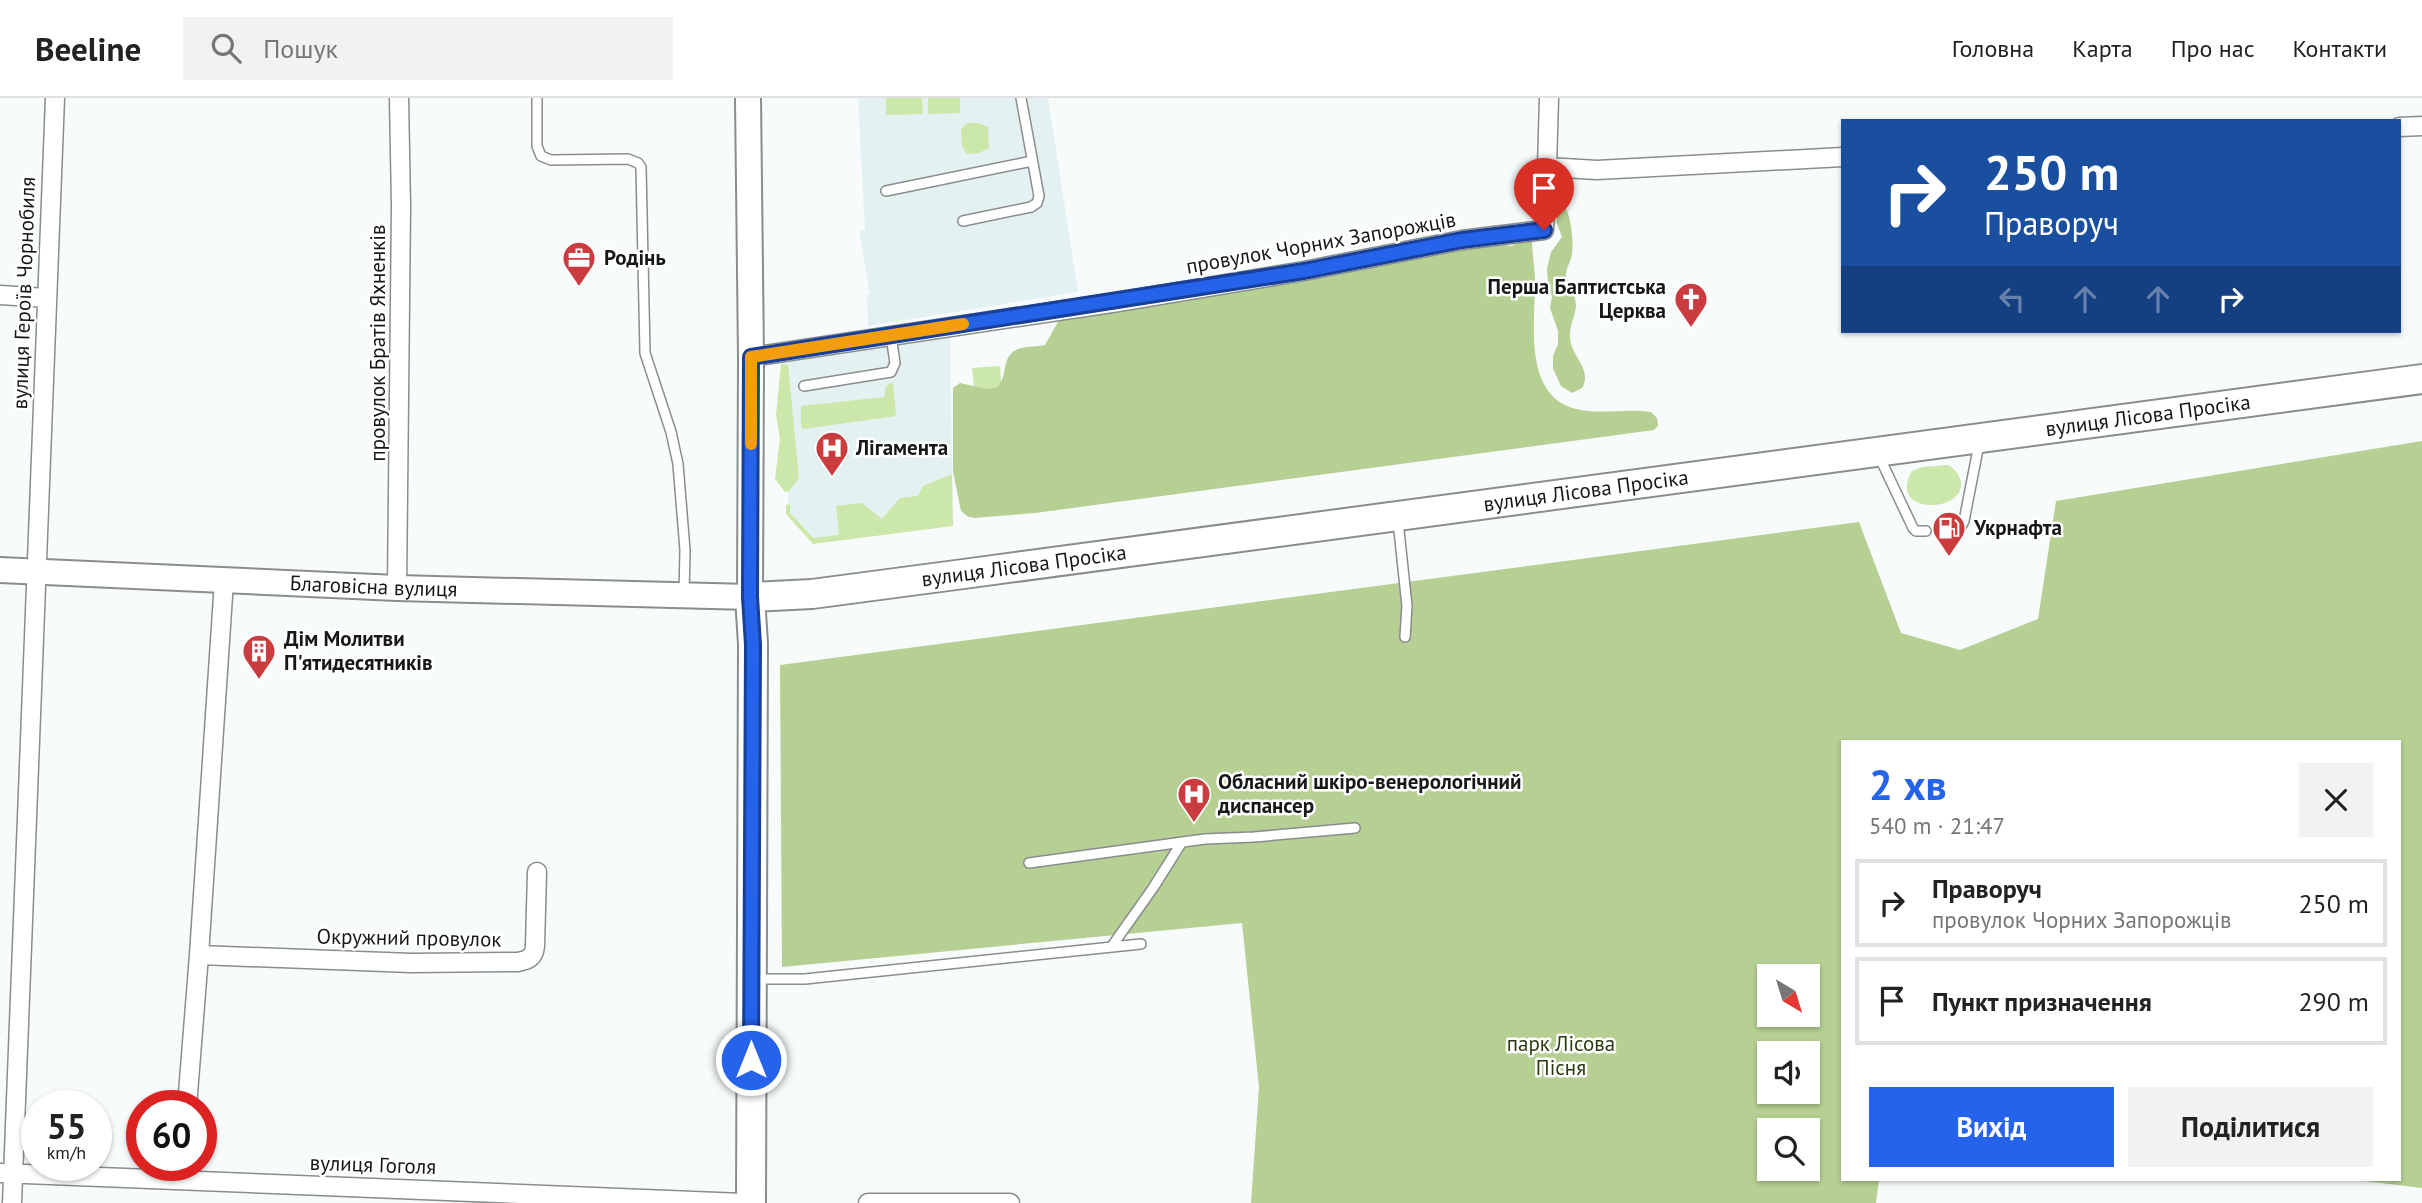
<!DOCTYPE html>
<html lang="uk">
<meta charset="utf-8">
<style>
body{margin:0;font-family:"PT Sans",sans-serif;background:#f2f2f2;color:#222;height:100vh;display:flex;flex-direction:column;font-size:26px;white-space:nowrap}
*{box-sizing:border-box;margin:0}
p{font-size:23px;color:#767676}
.icon{flex:none;width:38px;height:38px;fill:none;stroke:currentColor;stroke-width:2;stroke-linecap:round;stroke-linejoin:round}
.map{position:relative;flex:1;overflow:hidden}
.drawer{position:absolute;left:1841px;top:642px;width:560px;height:441px;display:flex;flex-direction:column;background:#fff;border-radius:0px;box-shadow:0 2px 5px #0004}
.drawer>*{flex:none}
.hud{position:absolute;left:1841px;top:21px;width:560px;height:214px;border-radius:0px;box-shadow:0 2px 5px #0004;background:#1a4fa0;color:#fff;overflow:hidden}
.needle{width:46px;rotate:142deg}
.buttons{position:absolute;left:1757px;top:866px;display:grid;gap:14px}
.buttons a{display:grid;place-items:center;width:63px;height:63px;border-radius:0px;background:#fff;box-shadow:0 2px 5px #0004;font-size:35px}
.speed{position:absolute;left:21px;top:992px;display:flex;gap:14px;font-size:35px;font-weight:700;text-align:center}
.speed>*{display:grid;place-content:center;width:91px;height:91px;border-radius:50%;background:#fff;box-shadow:0 2px 5px #0004;line-height:1}
.speed small{font-size:18px;font-weight:400}
.speed .limit{border:10px solid #d22;background:#fff;color:#111}
.pin{position:absolute;display:grid;place-items:center;width:60px;height:60px;color:#fff;margin:-72px -30px;border-radius:50% 50% 50% 0;rotate:-45deg;box-shadow:0 0 7px #0007}
.pin .icon{rotate:45deg}
.me{position:absolute;width:77px;margin:-38px;rotate:0deg;stroke-linejoin:round;filter:drop-shadow(0 0 5px #0008)}
.turn{display:flex;align-items:center;gap:24px;height:147px;padding:0 28px;font-size:32px}
.turn .icon{width:91px;height:91px;stroke-width:2.5}
.turn b{display:block;font-size:49px;line-height:60px}
.lanes{display:flex;align-items:center;height:66px;padding:0 28px;background:#0003;justify-content:center;gap:35px;direction:ltr}
.lanes .off{opacity:.35}
.round{display:grid;place-items:center;flex:none;width:74px;height:74px;border-radius:0px;background:#f2f2f2}
.headline{display:flex;align-items:center;justify-content:space-between;height:119px;padding:0 28px}
h1{font-size:42px;font-weight:700;line-height:52px;color:#2563eb}
.cta{display:flex;gap:14px;margin-top:auto;padding:14px 28px}
.cta a{flex:1;height:80px;border-radius:0px;background:#2563eb;color:#fff;font-size:28px;font-weight:700;line-height:80px;text-align:center}
.cta a+a{background:#f2f2f2;color:#222}
ul{padding:0;list-style:none}
li{display:flex;align-items:center;gap:21px;height:88px;margin:0 14px 10px;padding:0 14px;border:4px solid #e0e0e0;border-radius:0px}
li div{flex:1}
li b{display:block;font-size:26px}
li em{font-style:normal}
header{display:flex;align-items:center;gap:42px;box-sizing:border-box;height:98px;padding:0 35px;background:#fff;border-bottom:2px solid #e0e0e0}
header strong{font-size:33px}
nav{display:flex;gap:38px;margin-inline-start:auto;font-size:24px}
.search{width:490px;height:63px;background:#f2f2f2;display:flex;align-items:center;gap:18px;box-sizing:border-box;padding:0 24px;border-radius:0px;color:#767676;font-size:26px}
.map>svg:first-child{display:block}
.built{fill:#e4f1f1}
.green{fill:#cbe7a9}
.forest{fill:#b5d092;fill-rule:evenodd}
.lines{fill:none;stroke-linecap:round;stroke-linejoin:round}
.service-casing{stroke:#898d8d;stroke-width:12}
.minor-casing{stroke:#898d8d;stroke-width:21}
.secondary-casing{stroke:#898d8d;stroke-width:28}
.primary-casing{stroke:#898d8d;stroke-width:32}
.service{stroke:#fff;stroke-width:9}
.minor{stroke:#fff;stroke-width:18}
.secondary{stroke:#fff;stroke-width:24}
.primary{stroke:#fff;stroke-width:28}
.route-casing{stroke:#184099;stroke-width:18}
.route{stroke:#2563eb;stroke-width:12}
.slow{stroke:#f59e0b;stroke-width:12}
.labels{text-anchor:middle;stroke-width:5;stroke-linejoin:round;paint-order:stroke}
.street-label{font-size:21px;fill:#161818;stroke:#fff}
.poi-label{font-size:21px;font-weight:bold;fill:#161818;stroke:#fff;text-anchor:start}
.park-label{font-size:21px;fill:#2a3b0f;stroke:#fff}
</style>
<header>
<strong>Beeline</strong>
<div class="search"><svg class="icon" aria-label="search" viewBox="0 0 24 24"><circle cx="10" cy="10" r="6"/><path d="M15 15l6 6"/></svg>Пошук</div>
<nav><a>Головна</a><a>Карта</a><a>Про нас</a><a>Контакти</a></nav>
</header>
<div class="map">
<svg width="2422" height="1105" viewBox="0 0 2422 1105">
<rect width="100%" height="100%" fill="#f7fbfb"/>
<path class="built" d="M 858,0 L 1048,0 L 1078,194 L 868,228 L 867,197 L 870,196 L 860,137 L 860,133 L 865,132 Z
M 950,238 L 953,424 L 814,442 L 789,415 L 781,265 Z"/>
<path class="green" d="M 886,0 L 922,0 L 923,16 L 886,17 Z
M 928,0 L 960,0 L 960,15 L 928,16 Z
M 967,25 L 978,25 L 988,29 L 989,50 L 979,55 L 967,56 L 962,48 L 961,31 Z
M 781,266 L 788,267 L 799,380 L 789,393 L 785,394 L 775,381 L 780,341 L 776,317 Z
M 1000,268 L 1002,295 L 975,298 L 972,270 Z
M 890,285 L 893,286 L 896,318 L 803,331 L 801,328 L 801,308 L 884,299 L 886,289 Z
M 1948,367 C 1955,371 1959,376 1961,384 C 1965,416 1886,417 1912,373 L 1922,369 Z
M 952,376 L 953,428 L 813,446 L 786,416 L 786,407 L 790,406 L 790,415 L 813,440 L 839,437 L 836,408 L 862,405 L 882,421 L 900,400 L 918,398 L 923,388 Z"/>
<path class="forest" d="M 1560,98 C 1570,112 1574,138 1572,156 C 1571,163 1566,170 1566,177 C 1568,187 1576,197 1576,208 C 1575,219 1569,228 1570,240 C 1571,258 1593,272 1582,290 L 1572,295 L 1561,288 L 1553,271 L 1553,258 L 1558,246 L 1558,233 L 1550,210 L 1552,199 L 1548,186 L 1547,171 L 1551,154 L 1562,139 L 1556,123 L 1559,114 L 1557,100 Z
M 1520,142 L 1532,142 C 1532,156 1535,170 1535,184 C 1535,226 1523,298 1576,311 C 1601,317 1626,310 1651,314 L 1657,320 L 1658,328 L 1654,332 L 1035,415 L 974,420 L 967,418 L 961,413 L 953,374 L 953,290 L 960,285 L 986,291 L 998,289 C 1009,275 1000,256 1021,250 C 1028,248 1037,249 1045,247 L 1059,222 L 1489,145 L 1512,148 Z
M 2422,343 L 2422,1090 L 2356,1082 L 2399,1082 L 2399,644 L 1843,644 L 1843,1082 L 1879,1082 L 1876,1105 L 1251,1105 L 1259,989 L 1242,825 L 782,869 L 780,567 L 1859,424 L 1901,535 L 1960,552 L 2038,521 L 2056,403 ZM 1769,878 L 1808,878 L 1808,917 L 1769,917 ZM 1769,956 L 1808,956 L 1808,994 L 1769,994 ZM 1769,1032 L 1808,1032 L 1808,1071 L 1769,1071 Z"/>
<g class="lines">
<defs>
<path id="service" d="M 537,0 L 537,48 L 541,58 L 551,62 L 628,61 L 638,65 L 641,69 L 645,255 L 671,334 L 678,366 L 685,452 L 684,496
M 886,93 L 1032,63
M 963,123 L 1031,109 L 1037,105 L 1039,98 L 1021,0
M 804,288 L 891,274 L 895,265 L 891,238
M 1878,356 L 1913,430 L 1916,433 L 1926,433
M 1398,423 L 1407,508 L 1405,539
M 1952,429 L 1962,427 L 1964,423 L 1979,346
M 1029,765 L 1205,741 L 1254,739 L 1355,730
M 1112,848 L 1153,790 L 1182,744
M 756,881 L 805,881 L 1141,846"/>
<path id="minor" d="M 2399,29 L 2422,28
M 1547,69 L 1549,0
M 0,197 L 46,200
M 751,259 L 1118,204 L 1304,173 L 1462,142 L 1544,132 L 1547,69 L 1597,72 L 1843,59
M 224,483 L 199,857 L 411,865 L 518,864 C 528,862 534,860 535,848 L 537,774
M 397,490 L 401,108 L 399,0
M 187,1008 L 199,857
M 0,1075 L 743,1105
M 12,1105 L 55,0
M 868,1105 L 1010,1105"/>
<g id="secondary">
<path id="s1" d="M 0,472 L 397,490 L 750,499 L 751,259 L 748,0"/>
</g>
<g id="primary">
<path id="s2" d="M 751,1105 L 753,546 L 750,499 L 812,496 L 971,475 L 2422,281"/>
</g>
</defs>
<use href="#service" class="service-casing"/>
<use href="#minor" class="minor-casing"/>
<use href="#secondary" class="secondary-casing"/>
<use href="#primary" class="primary-casing"/>
<use href="#service" class="service"/>
<use href="#minor" class="minor"/>
<use href="#secondary" class="secondary"/>
<use href="#primary" class="primary"/>
</g>
<g class="lines">
<defs>
<path id="route" d="M 751,962 L 753,547 L 750,499 L 751,259 L 1304,173 L 1462,142 L 1544,132"/>
</defs>
<use href="#route" class="route-casing"/>
<use href="#route" class="route"/>
<path class="slow" d="M 751,346 L 751,259 L 963,226"/>
</g>
<defs>
<symbol id="office-pin" viewBox="-11 -11 22 30"><path d="M0 17L-7.5 6A9.5 9.5 0 1 1 7.5 6Z" fill="#cb3c3e" stroke="#fff"/><path d="M-6-3h4V-5.5h4V-3h4V5H-6ZM-1-4.5V-3h2v-1.5ZM-6 0V1H6V0Z" fill="#fff"/></symbol>
<symbol id="church-pin" viewBox="-11 -11 22 30"><path d="M0 17L-7.5 6A9.5 9.5 0 1 1 7.5 6Z" fill="#cb3c3e" stroke="#fff"/><path d="M-1.2-6h2.4v3.5h3.3v2.4h-3.3V6h-2.4V-.1h-3.3v-2.4h3.3Z" fill="#fff"/></symbol>
<symbol id="hospital-pin" viewBox="-11 -11 22 30"><path d="M0 17L-7.5 6A9.5 9.5 0 1 1 7.5 6Z" fill="#cb3c3e" stroke="#fff"/><path d="M-5-5h3v3.5h4V-5h3V5h-3V1.5h-4V5h-3Z" fill="#fff"/></symbol>
<symbol id="fuel-pin" viewBox="-11 -11 22 30"><path d="M0 17L-7.5 6A9.5 9.5 0 1 1 7.5 6Z" fill="#cb3c3e" stroke="#fff"/><path d="M-5.5-6h7V0h2V4h1.3V-2.5L3-4.5l.8-.8L6-3V5H2.5V1h-1V6h-7ZM-4.2-4.7v3.2H.2V-4.7Z" fill="#fff"/></symbol>
<symbol id="building-pin" viewBox="-11 -11 22 30"><path d="M0 17L-7.5 6A9.5 9.5 0 1 1 7.5 6Z" fill="#cb3c3e" stroke="#fff"/><path d="M-4-6H4V6H1V3H-1V6H-4ZM-2.5-4.3h1.7v1.8h-1.7ZM.8-4.3h1.7v1.8H.8ZM-2.5-1h1.7V.8h-1.7ZM.8-1h1.7V.8H.8Z" fill="#fff"/></symbol>
</defs>
<g fill-rule="evenodd">
<use href="#office-pin" x="560" y="141" width="38" height="52"/>
<use href="#church-pin" x="1672" y="182" width="38" height="52"/>
<use href="#hospital-pin" x="813" y="331" width="38" height="52"/>
<use href="#fuel-pin" x="1930" y="411" width="38" height="52"/>
<use href="#building-pin" x="240" y="534" width="38" height="52"/>
<use href="#hospital-pin" x="1175" y="677" width="38" height="52"/>
</g>
<g class="labels">
<g class="street-label">
<text transform="translate(1321 145) rotate(-10)" y="7">провулок Чорних Запорожців</text>
<text transform="translate(24 195) rotate(-88)" y="7">вулиця Героїв Чорнобиля</text>
<text transform="translate(378 245) rotate(-90)" y="7">провулок Братів Яхненків</text>
<text dy="7" stroke="none"><textPath href="#s2" startOffset="2016">вулиця Лісова Просіка</textPath></text>
<text dy="7" stroke="none"><textPath href="#s2" startOffset="1449">вулиця Лісова Просіка</textPath></text>
<text dy="7" stroke="none"><textPath href="#s2" startOffset="882">вулиця Лісова Просіка</textPath></text>
<text dy="7" stroke="none"><textPath href="#s1" startOffset="374">Благовісна вулиця</textPath></text>
<text transform="translate(409 840) rotate(1)" y="7">Окружний провулок</text>
<text transform="translate(373 1067) rotate(2)" y="7">вулиця Гоголя</text>
</g>
<g class="poi-label">
<text x="604" y="167">Родінь</text>
<text x="1666" y="196" text-anchor="end">Перша Баптистська<tspan x="1666" dy="24">Церква</tspan></text>
<text x="856" y="357">Лігамента</text>
<text x="1974" y="437">Укрнафта</text>
<text x="284" y="548">Дім Молитви<tspan x="284" dy="24">П'ятидесятників</tspan></text>
<text x="1218" y="691">Обласний шкіро-венерологічний<tspan x="1218" dy="24">диспансер</tspan></text>
</g>
<g class="park-label">
<text x="1561" y="953">парк Лісова<tspan x="1561" dy="24">Пісня</tspan></text>
</g>
</g>
</svg>
<div class="buttons">
<a><svg class="needle" viewBox="-14 -14 28 28"><path d="M0-13l5 13h-10z" fill="#e53935"/><path d="M0 13l5-13h-10z" fill="#767676"/></svg></a>
<a><svg class="icon" aria-label="sound" viewBox="0 0 24 24"><path d="M4 9h4l5-4v14l-5-4H4zM17 9q2 3 0 6"/></svg></a>
<a><svg class="icon" aria-label="search" viewBox="0 0 24 24"><circle cx="10" cy="10" r="6"/><path d="M15 15l6 6"/></svg></a>
</div>
<div class="speed"><div>55<small>km/h</small></div><div class="limit">60</div></div>
<div class="pin" style="left:1544px;top:132px;background:#d93025"><svg class="icon" aria-label="arrive" viewBox="0 0 24 24"><path d="M6 21V4h12l-3 4 3 4H6"/></svg></div>
<svg class="me" style="left:751px;top:962px" viewBox="-20 -20 40 40"><circle r="17" fill="#2563eb" stroke="#fff" stroke-width="3"/><path d="M0-11L8 9 0 5-8 9z" fill="#fff"/></svg>
<div class="hud">
<div class="turn"><svg class="icon" aria-label="right" viewBox="0 0 24 24"><path d="M7 20v-9h11M14 6l5 5-5 5"/></svg><div><b>250 m</b>Праворуч</div></div>
<div class="lanes"><svg class="icon off" aria-label="left" viewBox="0 0 24 24"><path d="M17 20v-9H6M10 6l-5 5 5 5"/></svg><svg class="icon off" aria-label="ahead" viewBox="0 0 24 24"><path d="M12 20V5M6 11l6-6 6 6"/></svg><svg class="icon off" aria-label="ahead" viewBox="0 0 24 24"><path d="M12 20V5M6 11l6-6 6 6"/></svg><svg class="icon" aria-label="right" viewBox="0 0 24 24"><path d="M7 20v-9h11M14 6l5 5-5 5"/></svg></div>
</div>
<section class="drawer">
<div class="headline"><div><h1>2 хв</h1><p>540 m · 21:47</p></div><a class="round"><svg class="icon" aria-label="close" viewBox="0 0 24 24"><path d="M6 6l12 12M18 6L6 18"/></svg></a></div>
<ul>
<li><svg class="icon" aria-label="right" viewBox="0 0 24 24"><path d="M7 20v-9h11M14 6l5 5-5 5"/></svg><div><b>Праворуч</b><p>провулок Чорних Запорожців</p></div><em>250 m</em></li>
<li><svg class="icon" aria-label="arrive" viewBox="0 0 24 24"><path d="M6 21V4h12l-3 4 3 4H6"/></svg><div><b>Пункт призначення</b></div><em>290 m</em></li>
</ul>
<div class="cta"><a>Вихід</a><a>Поділитися</a></div>
</section>
</div>
